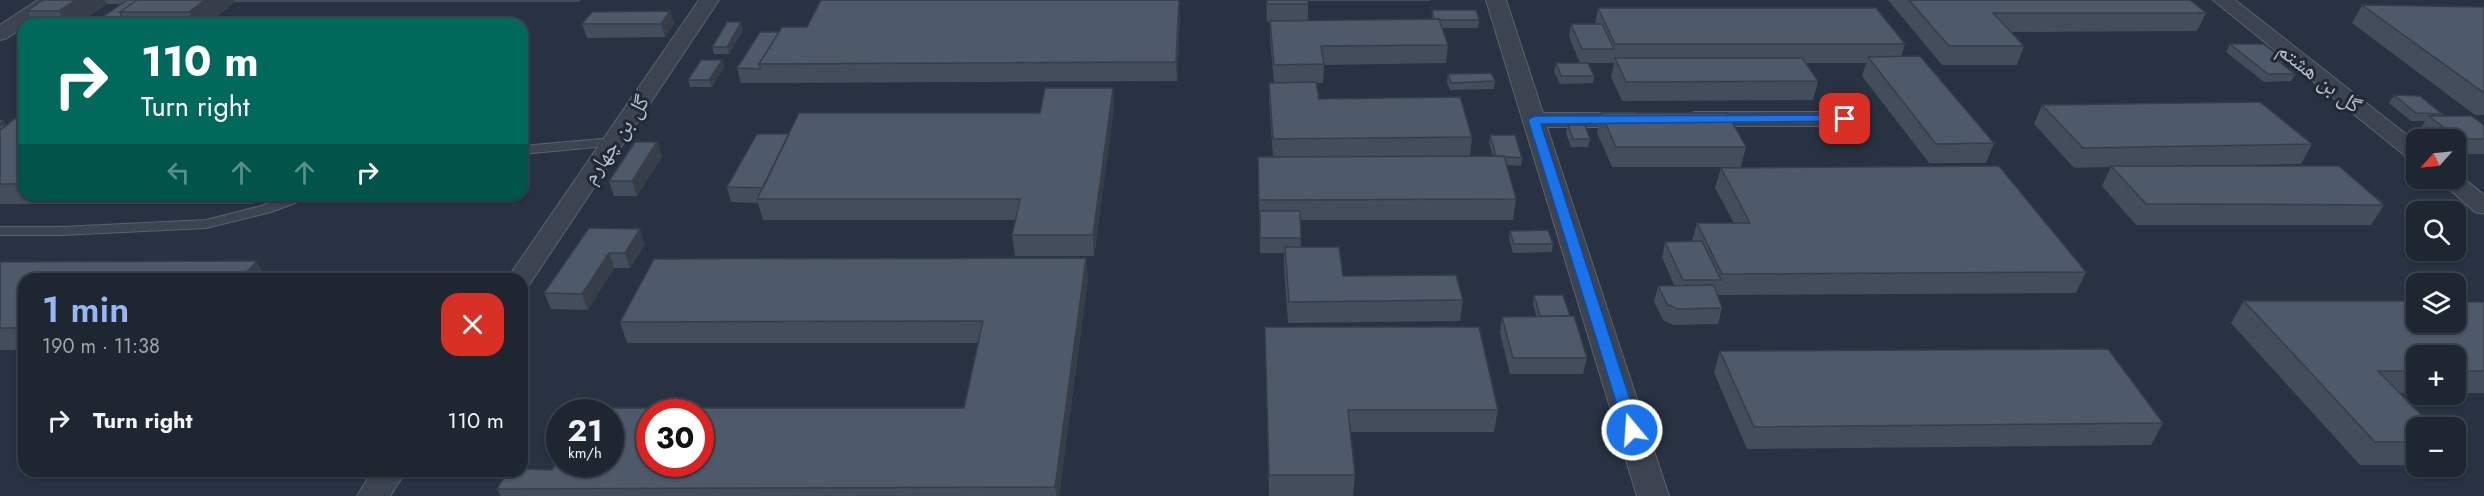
<!DOCTYPE html>
<meta charset="utf-8">
<style>
body{margin:0;font-family:Jost,"Noto Naskh Arabic",sans-serif;background:#262e3a;color:#f1f3f6;height:100vh;display:flex;flex-direction:column;font-size:22px;white-space:nowrap}
*{box-sizing:border-box;margin:0}
p{font-size:20px;color:#a1a5ac}
.icon{flex:none;width:33px;height:33px;fill:none;stroke:currentColor;stroke-width:2;stroke-linecap:round;stroke-linejoin:round}
.map{position:relative;flex:1;overflow:hidden}
.sheet{position:absolute;left:18px;top:273px;width:510px;height:204px;display:flex;flex-direction:column;background:#1e2632;border-radius:18px;box-shadow:0 2px 4px #0004,0 0 0 2px #3c434d}
.sheet>*{flex:none}
.top-card{position:absolute;left:18px;top:18px;width:510px;height:183px;border-radius:18px;box-shadow:0 2px 4px #0004,0 0 0 2px #3c434d;background:#00695c;color:#fff;overflow:hidden}
.needle{width:39px;rotate:243deg}
.fabs{position:absolute;left:2406px;top:129px;display:grid;gap:12px}
.fabs a{display:grid;place-items:center;width:60px;height:60px;border-radius:12px;background:#1e2632;box-shadow:0 2px 4px #0004,0 0 0 2px #3c434d;font-size:30px}
.speed{position:absolute;left:546px;top:399px;display:flex;gap:12px;font-size:30px;font-weight:700;text-align:center}
.speed>*{display:grid;place-content:center;width:78px;height:78px;border-radius:50%;background:#1e2632;box-shadow:0 2px 4px #0004,0 0 0 2px #3c434d;line-height:1}
.speed small{font-size:15px;font-weight:400}
.speed .limit{border:9px solid #d22;background:#fff;color:#111}
.pin{position:absolute;display:grid;place-items:center;width:51px;height:51px;color:#fff;margin:-26px;border-radius:12px;box-shadow:0 3px 9px #0006}
.me{position:absolute;width:66px;margin:-33px;rotate:342deg;stroke-linejoin:round;filter:drop-shadow(0 0 4px #0008)}
.turn{display:flex;align-items:center;gap:21px;height:126px;padding:0 24px;font-size:27px}
.turn .icon{width:78px;height:78px;stroke-width:2.5}
.turn b{display:block;font-size:42px;line-height:51px}
.lanes{display:flex;align-items:center;height:57px;padding:0 24px;background:#0003;justify-content:center;gap:30px;direction:ltr}
.lanes .off{opacity:.35}
.round{display:grid;place-items:center;flex:none;width:63px;height:63px;border-radius:18px;background:#262e3a}
.overview{display:flex;align-items:center;justify-content:space-between;height:102px;padding:0 24px}
h1{font-size:36px;font-weight:600;line-height:45px;color:#96b6f4}
ul{padding:0;list-style:none}
li{display:flex;align-items:center;gap:18px;height:90px;padding:0 24px}
li div{flex:1}
li b{display:block;font-size:22px}
li em{font-style:normal}
.map>svg:first-child{display:block}
.lines{fill:none;stroke-linecap:round;stroke-linejoin:round}
.service-casing{stroke:#5a626f;stroke-width:2}
.minor-casing{stroke:#5a626f;stroke-width:2}
.service{fill:#3c4451;fill-rule:evenodd}
.minor{fill:#3c4451;fill-rule:evenodd}
.wall{fill:#434d5b}
.shaded-wall{fill:#373e4a}
.building{fill:#4e596a;stroke:#373e4a;stroke-width:1.5;fill-rule:evenodd}
.route{fill:#1a73e8;stroke:#114b97;stroke-width:1.5}
.labels{text-anchor:middle;stroke-width:6;stroke-linejoin:round;paint-order:stroke}
.street-label{font-size:22px;fill:#b9c0cb;stroke:#212937}
</style>
<div class="map">
<svg width="2484" height="496" viewBox="0 0 2484 496">
<rect width="100%" height="100%" fill="#283242"/>
<g class="lines">
<defs>
<path id="service" d="M 613,138 L 619,142 L 617,145 L 522,154 L 522,146 Z
M 291,195 L 309,195 L 308,198 L 271,212 L 206,228 L 62,235 L 0,235 L 0,227 L 62,227 L 206,220 L 261,206 Z"/>
<path id="minor" d="M 38,0 L 61,0 L 28,24 L 24,24 L 24,27 L 7,38 L 0,40 L 0,25 Z
M 699,0 L 719,0 L 529,285 L 522,287 L 522,279 L 507,279 Z
M 1486,0 L 1506,0 L 1543,113 L 1635,113 L 1643,115 L 1646,120 L 1643,125 L 1635,127 L 1547,127 L 1669,496 L 1637,496 Z
M 2213,0 L 2235,0 L 2416,142 L 2416,160 L 2408,158 Z
M 1695,112 L 1845,112 L 1853,114 L 1856,119 L 1853,124 L 1845,126 L 1695,126 L 1687,124 L 1684,119 L 1687,114 Z
M 2456,172 L 2484,195 L 2484,214 L 2475,212 L 2437,178 L 2456,178 Z
M 373,471 L 406,471 L 390,496 L 357,496 Z"/>
</defs>
<use href="#service" class="service-casing"/>
<use href="#minor" class="minor-casing"/>
<use href="#service" class="service"/>
<use href="#minor" class="minor"/>
</g>
<path class="wall" d="M 43,0 L 581,0 L 579,2 L 235,2 L 207,24 L 107,24 L 103,17 L 122,4 L 107,4 L 77,24 L 35,24 L 27,11 Z
M 1179,0 L 1180,14 L 1177,81 L 741,83 L 737,68 L 779,32 L 807,27 Z
M 1266,0 L 1430,0 L 1430,1 L 1308,1 L 1308,21 L 1432,19 L 1432,10 L 1479,20 L 1478,28 L 1442,28 L 1448,45 L 1446,63 L 1324,65 L 1323,83 L 1316,83 L 1319,99 L 1472,137 L 1470,156 L 1493,156 L 1489,143 L 1490,135 L 1522,158 L 1521,166 L 1506,165 L 1516,199 L 1513,220 L 1300,220 L 1301,247 L 1343,276 L 1463,300 L 1460,321 L 1288,323 L 1284,268 L 1284,253 L 1260,253 L 1258,157 L 1273,156 L 1269,102 L 1269,83 L 1274,83 L 1270,39 L 1270,22 L 1267,22 Z
M 1888,0 L 2190,0 L 2206,13 L 2197,31 L 2010,32 L 2024,46 L 2017,65 L 1942,65 Z
M 2362,5 L 2484,7 L 2484,115 L 2475,115 L 2352,23 Z
M 1598,8 L 1905,44 L 1901,57 L 1994,143 L 1986,163 L 1929,163 L 1862,76 L 1866,63 L 1806,63 L 1818,81 L 1813,100 L 1622,101 L 1611,77 L 1614,63 L 1580,63 L 1569,37 L 1571,24 L 1595,24 Z
M 670,11 L 674,24 L 665,37 L 587,38 L 582,24 Z
M 743,30 L 729,54 L 714,54 L 712,47 Z
M 2230,44 L 2285,60 L 2282,64 L 2295,74 L 2291,81 L 2264,82 L 2226,52 Z
M 722,60 L 724,67 L 712,87 L 690,87 L 688,80 Z
M 1556,63 L 1594,76 L 1593,83 L 1560,84 L 1554,71 Z
M 1448,74 L 1495,81 L 1494,89 L 1450,90 L 1447,82 Z
M 1113,88 L 1114,107 L 1094,256 L 1015,256 L 1012,235 L 1015,220 L 763,220 L 758,203 L 731,202 L 727,187 L 789,134 L 1040,113 Z
M 2394,95 L 2442,114 L 2441,116 L 2484,125 L 2484,154 L 2456,154 L 2456,140 L 2432,140 L 2420,130 L 2425,121 L 2411,121 L 2389,103 Z
M 2042,105 L 2312,144 L 2301,164 L 2169,166 L 2384,205 L 2371,225 L 2136,225 L 2102,186 L 2111,167 L 2074,168 L 2034,124 Z
M 24,112 L 24,195 L 262,195 L 253,204 L 0,204 L 0,120 L 3,120 L 7,125 Z
M 1601,113 L 1746,147 L 1741,167 L 1612,167 L 1597,133 Z
M 1568,125 L 1590,139 L 1588,147 L 1571,147 L 1566,133 Z
M 657,142 L 662,157 L 637,196 L 614,196 L 609,181 Z
M 1721,168 L 2086,272 L 2076,293 L 1718,295 L 1722,308 L 1718,324 L 1673,325 L 1663,320 L 1654,302 L 1658,286 L 1674,285 L 1662,257 L 1665,242 L 1692,241 L 1697,223 L 1734,223 L 1715,188 Z
M 589,228 L 645,244 L 630,268 L 614,268 L 588,310 L 551,309 L 544,293 Z
M 1510,231 L 1553,244 L 1552,252 L 1513,253 L 1509,239 Z
M 1086,258 L 1088,279 L 1059,496 L 501,496 L 497,489 L 552,470 L 964,408 L 978,343 L 627,343 L 620,322 Z
M 0,262 L 24,279 L 24,350 L 0,350 Z
M 1534,295 L 1570,316 L 1587,358 L 1583,374 L 1510,374 L 1500,333 L 1502,317 L 1536,316 L 1533,304 Z
M 2244,301 L 2484,302 L 2484,393 L 2456,393 L 2456,356 L 2416,356 L 2416,393 L 2400,393 L 2416,428 L 2416,465 L 2360,465 L 2231,323 Z
M 1265,327 L 1498,410 L 1494,432 L 1350,432 L 1355,475 L 1353,496 L 1269,496 Z
M 1720,351 L 2163,423 L 2151,445 L 1747,449 L 1714,373 Z"/>
<path class="shaded-wall" d="M 76,0 L 105,0 L 107,4 L 77,24 L 67,24 L 59,11 Z
M 205,0 L 234,0 L 235,2 L 207,24 L 195,24 L 189,12 Z
M 1179,0 L 1180,14 L 1177,81 L 1176,62 Z
M 670,11 L 674,24 L 665,37 L 661,24 Z
M 741,22 L 743,30 L 729,54 L 727,47 Z
M 722,60 L 724,67 L 712,87 L 709,80 Z
M 1113,88 L 1114,107 L 1094,256 L 1093,235 Z
M 3,120 L 10,130 L 0,130 L 0,123 Z
M 657,142 L 662,157 L 637,196 L 632,181 Z
M 249,195 L 262,195 L 253,204 Z
M 640,229 L 645,244 L 630,268 L 625,253 Z
M 609,253 L 614,268 L 588,310 L 582,294 Z
M 1086,258 L 1088,279 L 1059,496 L 1056,496 L 1055,487 Z
M 257,261 L 266,279 L 240,279 Z"/>
<path class="building" d="M 43,0 L 76,0 L 59,11 L 27,11 Z
M 127,0 L 137,0 L 120,12 L 122,17 L 103,17 Z
M 137,0 L 205,0 L 189,12 L 120,12 Z
M 821,0 L 1179,0 L 1176,62 L 759,64 L 782,27 L 807,27 Z
M 1267,0 L 1308,0 L 1308,4 L 1267,4 Z
M 1909,0 L 2190,0 L 2206,13 L 1993,13 L 2024,46 L 1949,46 Z
M 2362,5 L 2484,7 L 2484,93 Z
M 1598,8 L 1876,8 L 1905,44 L 1615,44 Z
M 1432,10 L 1476,10 L 1479,20 L 1440,20 L 1439,19 L 1434,19 Z
M 670,11 L 661,24 L 582,24 L 592,12 Z
M 1439,19 L 1448,45 L 1321,46 L 1324,64 L 1274,65 L 1270,21 Z
M 727,22 L 741,22 L 727,47 L 712,47 Z
M 1571,24 L 1602,24 L 1614,49 L 1582,49 Z
M 760,32 L 779,32 L 759,64 L 760,69 L 737,68 Z
M 2230,44 L 2263,44 L 2285,60 L 2277,60 L 2295,74 L 2268,74 Z
M 1920,56 L 1994,143 L 1936,144 L 1868,57 Z
M 1615,58 L 1802,58 L 1818,81 L 1626,82 Z
M 701,60 L 722,60 L 709,80 L 688,80 Z
M 1556,63 L 1588,63 L 1594,76 L 1561,76 Z
M 1491,73 L 1495,81 L 1451,83 L 1448,74 Z
M 1316,82 L 1319,99 L 1460,97 L 1472,137 L 1273,139 L 1269,83 Z
M 1045,88 L 1113,88 L 1093,235 L 1012,235 L 1020,199 L 757,199 L 799,113 L 1040,113 Z
M 2394,95 L 2420,96 L 2442,114 L 2416,113 Z
M 2260,102 L 2312,144 L 2083,148 L 2042,105 Z
M 24,112 L 24,184 L 0,184 L 0,130 Z
M 1601,113 L 1727,113 L 1746,147 L 1616,147 Z
M 2429,116 L 2471,116 L 2484,125 L 2484,139 L 2459,139 Z
M 0,125 L 7,125 L 0,130 Z
M 1568,125 L 1585,125 L 1590,139 L 1573,139 Z
M 757,134 L 789,134 L 763,188 L 727,187 Z
M 1490,135 L 1515,135 L 1522,158 L 1496,156 Z
M 635,142 L 657,142 L 632,181 L 609,181 Z
M 1504,156 L 1516,199 L 1259,200 L 1258,157 Z
M 1999,166 L 2086,272 L 1722,274 L 1697,223 L 1750,223 L 1721,168 Z
M 2111,166 L 2339,166 L 2384,205 L 2146,204 Z
M 1260,211 L 1300,211 L 1301,238 L 1260,238 Z
M 589,228 L 640,229 L 625,253 L 609,253 L 582,294 L 544,293 Z
M 1548,230 L 1553,244 L 1514,244 L 1510,231 Z
M 1702,241 L 1721,280 L 1683,280 L 1665,242 Z
M 1285,247 L 1339,247 L 1343,276 L 1456,275 L 1463,300 L 1289,302 Z
M 1086,258 L 1055,487 L 497,489 L 508,471 L 522,471 L 522,469 L 552,470 L 560,455 L 560,464 L 610,464 L 610,412 L 583,412 L 585,408 L 964,408 L 983,321 L 620,322 L 654,259 ZM 650,412 L 700,412 L 700,464 L 650,464 Z
M 257,261 L 240,279 L 24,279 L 24,328 L 0,328 L 0,262 Z
M 1714,285 L 1722,308 L 1677,309 L 1667,304 L 1658,286 Z
M 1534,295 L 1563,295 L 1570,316 L 1540,316 Z
M 2244,301 L 2416,301 L 2416,322 L 2456,322 L 2456,302 L 2484,302 L 2484,371 L 2456,371 L 2456,356 L 2416,356 L 2416,371 L 2378,371 L 2434,428 L 2416,428 L 2416,442 L 2375,442 Z
M 1574,316 L 1587,358 L 1513,358 L 1502,317 Z
M 1265,327 L 1479,327 L 1498,410 L 1348,410 L 1355,475 L 1269,475 Z
M 2108,349 L 2163,423 L 1754,427 L 1720,351 Z"/>
<path class="route" d="M 1845,115 L 1851,119 L 1849,121 L 1541,124 L 1640,430 L 1638,434 L 1626,434 L 1528,120 L 1534,116 Z"/>
<g class="labels">
<g class="street-label">
<text transform="translate(2320 77) rotate(38)" y="8">گل بن هشتم</text>
<text transform="translate(615 139) rotate(-56)" y="8">گل بن چهارم</text>
</g>
</g>
</svg>
<div class="fabs">
<a><svg class="needle" viewBox="-14 -14 28 28"><path d="M0-13l5 13h-10z" fill="#e53935"/><path d="M0 13l5-13h-10z" fill="#a1a5ac"/></svg></a>
<a><svg class="icon" aria-label="search" viewBox="0 0 24 24"><circle cx="10" cy="10" r="6"/><path d="M15 15l6 6"/></svg></a>
<a><svg class="icon" aria-label="layers" viewBox="0 0 24 24"><path d="M12 4l9 5-9 5-9-5zM3 14l9 5 9-5"/></svg></a>
<a>+</a>
<a>−</a>
</div>
<div class="speed"><div>21<small>km/h</small></div><div class="limit">30</div></div>
<div class="pin" style="left:1845px;top:119px;background:#d93025"><svg class="icon" aria-label="arrive" viewBox="0 0 24 24"><path d="M6 21V4h12l-3 4 3 4H6"/></svg></div>
<svg class="me" style="left:1632px;top:430px" viewBox="-20 -20 40 40"><circle r="17" fill="#1a73e8" stroke="#fff" stroke-width="3"/><path d="M0-11L8 9 0 5-8 9z" fill="#fff"/></svg>
<div class="top-card">
<div class="turn"><svg class="icon" aria-label="right" viewBox="0 0 24 24"><path d="M7 20v-9h11M14 6l5 5-5 5"/></svg><div><b>110 m</b>Turn right</div></div>
<div class="lanes"><svg class="icon off" aria-label="left" viewBox="0 0 24 24"><path d="M17 20v-9H6M10 6l-5 5 5 5"/></svg><svg class="icon off" aria-label="ahead" viewBox="0 0 24 24"><path d="M12 20V5M6 11l6-6 6 6"/></svg><svg class="icon off" aria-label="ahead" viewBox="0 0 24 24"><path d="M12 20V5M6 11l6-6 6 6"/></svg><svg class="icon" aria-label="right" viewBox="0 0 24 24"><path d="M7 20v-9h11M14 6l5 5-5 5"/></svg></div>
</div>
<section class="sheet">
<div class="overview"><div><h1>1 min</h1><p>190 m · 11:38</p></div><a class="round" style="background:#d93025;color:#fff"><svg class="icon" aria-label="close" viewBox="0 0 24 24"><path d="M6 6l12 12M18 6L6 18"/></svg></a></div>
<ul>
<li><svg class="icon" aria-label="right" viewBox="0 0 24 24"><path d="M7 20v-9h11M14 6l5 5-5 5"/></svg><div><b>Turn right</b></div><em>110 m</em></li>
</ul>
</section>
</div>
